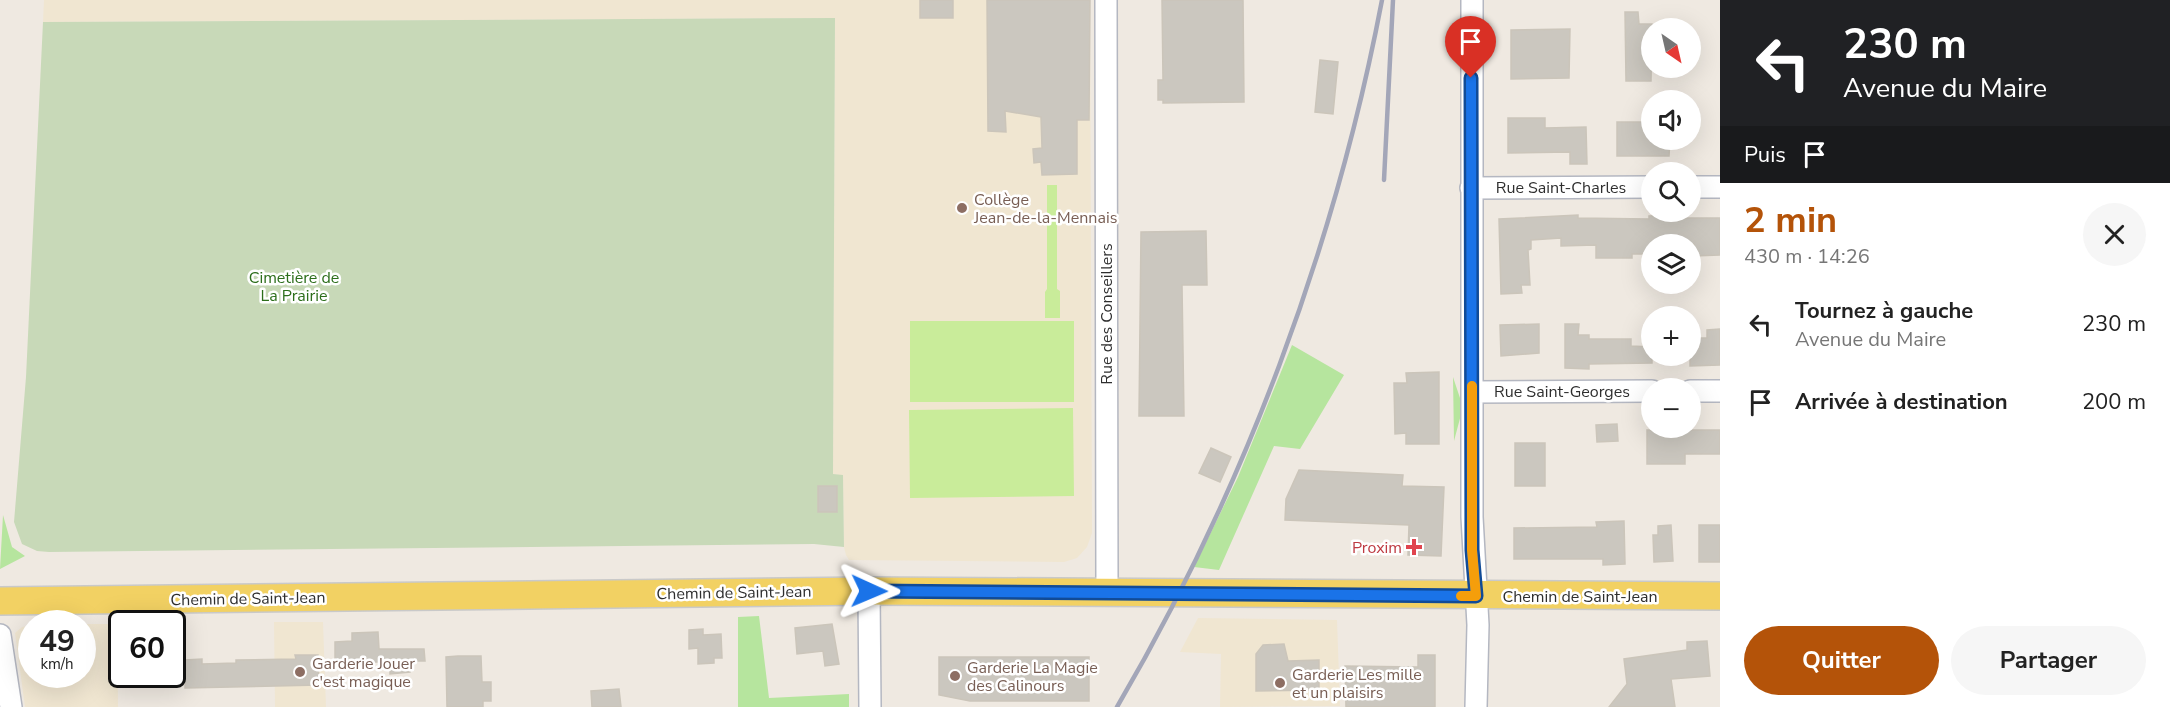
<!DOCTYPE html>
<html lang="fr">
<meta charset="utf-8">
<style>
body{margin:0;font-family:"Nunito Sans",sans-serif;background:#f6f6f6;color:#222;height:100vh;display:flex;flex-direction:column;font-size:22px;white-space:nowrap}
*{box-sizing:border-box;margin:0}
p{font-size:20px;color:#767676}
.icon{flex:none;width:33px;height:33px;fill:none;stroke:currentColor;stroke-width:2;stroke-linecap:round;stroke-linejoin:round}
.map{position:relative;flex:1;overflow:hidden}
.side{display:flex;flex-direction:column;background:#fff;width:450px}
.side>*{flex:none}
.hud{background:#202124;color:#fff;overflow:hidden}
.needle{width:39px;rotate:146deg}
.fabs{position:absolute;left:1641px;top:18px;display:grid;gap:12px}
.fabs a{display:grid;place-items:center;width:60px;height:60px;border-radius:50%;background:#fff;box-shadow:0 6px 24px #0002;font-size:30px}
.speed{position:absolute;left:18px;top:610px;display:flex;gap:12px;font-size:30px;font-weight:700;text-align:center}
.speed>*{display:grid;place-content:center;width:78px;height:78px;border-radius:50%;background:#fff;box-shadow:0 6px 24px #0002;line-height:1}
.speed small{font-size:15px;font-weight:400}
.speed .limit{border:3px solid #111;border-radius:9px;background:#fff;color:#111}
.pin{position:absolute;display:grid;place-items:center;width:51px;height:51px;color:#fff;margin:-62px -26px;border-radius:50% 50% 50% 0;rotate:-45deg;box-shadow:0 0 6px #0007}
.pin .icon{rotate:45deg}
.me{position:absolute;width:66px;margin:-33px;rotate:91deg;stroke-linejoin:round;filter:drop-shadow(0 0 4px #0008)}
.turn{display:flex;align-items:center;gap:21px;height:126px;padding:0 24px;font-size:27px}
.turn .icon{width:78px;height:78px;stroke-width:2.5}
.turn b{display:block;font-size:42px;line-height:51px}
.then{display:flex;align-items:center;height:57px;padding:0 24px;background:#0003;gap:12px;font-size:22px}
.round{display:grid;place-items:center;flex:none;width:63px;height:63px;border-radius:32px;background:#f6f6f6}
.summary{display:flex;align-items:center;justify-content:space-between;height:102px;padding:0 24px}
h1{font-size:36px;font-weight:700;line-height:45px;color:#b45309}
.primary-button{display:flex;gap:12px;margin-top:auto;padding:12px 24px}
.primary-button a{flex:1;height:69px;border-radius:36px;background:#b45309;color:#fff;font-size:24px;font-weight:700;line-height:69px;text-align:center}
.primary-button a+a{background:#f6f6f6;color:#222}
ul{padding:0;list-style:none}
li{display:flex;align-items:center;gap:18px;height:78px;padding:0 24px}
li div{flex:1}
li b{display:block;font-size:22px}
li em{font-style:normal}
main{display:flex;flex:1;min-height:0}
.map>svg:first-child{display:block}
.education{fill:#f0e6d1}
.green{fill:#b6e59e}
.cemetery{fill:#c8d9b8}
.pitch{fill:#c9ec9a}
.building{fill:#cbc7bf;stroke:#cbc5ba;stroke-width:1.5}
.lines{fill:none;stroke-linecap:round;stroke-linejoin:round}
.minor-casing{stroke:#b4b7c1;stroke-width:24}
.major-casing{stroke:#c9c9c9;stroke-width:30}
.minor{stroke:#fff;stroke-width:21}
.major{stroke:#f2d163;stroke-width:27}
.rail{stroke:#a3a6b8;stroke-width:4.5}
.route-casing{stroke:#114b97;stroke-width:15}
.route{stroke:#1a73e8;stroke-width:10}
.slow{stroke:#f59e0b;stroke-width:10}
.education-dot{fill:#8d6e63;stroke:#fff;stroke-width:2}
.health-dot{fill:#e0444e;stroke:#fff;stroke-width:2}
.labels{text-anchor:middle;stroke-width:5;stroke-linejoin:round;paint-order:stroke}
.street-label{font-size:16px;fill:#2e2e2e;stroke:#fff}
.education-label{font-size:16px;fill:#785e54;stroke:#fff;text-anchor:start}
.park-label{font-size:16px;fill:#2c6e1b;stroke:#fff}
.health-label{font-size:16px;fill:#be3a42;stroke:#fff;text-anchor:end}
</style>
<main>
<div class="map">
<svg width="1720" height="707" viewBox="0 0 1720 707">
<rect width="100%" height="100%" fill="#efe9e1"/>
<path class="education" d="M 44,0 L 1090,0 L 1092,533 L 1087,547 L 1077,558 L 1064,562 L 849,560 L 846,555 L 844,547 L 843,476 L 833,474 L 835,18 L 43,22 Z
M 1198,618 L 1337,620 L 1340,706 L 1220,707 L 1221,654 L 1180,652 Z
M 274,622 L 323,622 L 326,707 L 275,707 Z
M 83,624 L 117,624 L 118,707 L 25,707 L 15,633 L 22,627 L 31,625 L 32,675 L 82,675 Z"/>
<path class="green" d="M 1292,345 L 1344,375 L 1300,449 L 1274,446 L 1219,570 L 1194,567 L 1238,477 Z
M 1453,377 L 1463,407 L 1454,441 Z
M 3,515 L 12,547 L 25,556 L 0,569 Z
M 759,616 L 769,698 L 849,694 L 849,707 L 738,707 L 738,617 Z"/>
<path class="cemetery" d="M 835,18 L 833,474 L 843,475 L 844,547 L 814,544 L 49,552 L 37,551 L 22,544 L 14,522 L 26,377 L 43,22 Z"/>
<path class="pitch" d="M 1047,185 L 1057,185 L 1057,289 L 1060,291 L 1060,318 L 1045,318 L 1045,292 L 1047,289 Z
M 910,321 L 1074,321 L 1074,402 L 910,402 Z
M 1073,408 L 1074,496 L 910,498 L 909,410 Z"/>
<path class="building" d="M 920,0 L 953,0 L 953,18 L 920,18 Z
M 987,0 L 1090,0 L 1089,120 L 1077,120 L 1077,174 L 1042,175 L 1041,162 L 1034,163 L 1033,149 L 1042,148 L 1041,117 L 1005,111 L 1006,132 L 988,131 Z
M 1162,0 L 1243,0 L 1244,102 L 1163,103 L 1163,100 L 1158,100 L 1158,80 L 1163,80 Z
M 1625,12 L 1638,12 L 1639,24 L 1652,24 L 1651,81 L 1626,81 Z
M 1570,29 L 1569,78 L 1511,79 L 1511,30 Z
M 1320,60 L 1338,62 L 1333,114 L 1315,112 Z
M 1508,118 L 1545,118 L 1545,128 L 1586,127 L 1587,164 L 1570,164 L 1570,152 L 1508,153 Z
M 1617,122 L 1652,122 L 1652,140 L 1670,140 L 1669,156 L 1617,156 Z
M 1578,215 L 1578,218 L 1649,219 L 1649,216 L 1680,215 L 1680,218 L 1720,218 L 1720,255 L 1694,256 L 1694,244 L 1652,244 L 1652,254 L 1632,254 L 1632,258 L 1596,258 L 1596,245 L 1561,246 L 1561,238 L 1531,240 L 1531,249 L 1528,250 L 1530,285 L 1521,285 L 1522,293 L 1501,294 L 1499,219 Z
M 1206,231 L 1207,285 L 1182,285 L 1184,416 L 1139,416 L 1141,232 Z
M 1539,324 L 1539,353 L 1501,356 L 1500,325 Z
M 1565,324 L 1579,324 L 1578,335 L 1589,335 L 1589,339 L 1631,339 L 1631,346 L 1652,347 L 1652,363 L 1589,364 L 1589,369 L 1565,368 Z
M 1720,329 L 1720,365 L 1690,366 L 1690,338 L 1707,338 L 1707,330 Z
M 1439,372 L 1439,444 L 1406,444 L 1406,433 L 1395,434 L 1394,383 L 1407,383 L 1406,373 Z
M 1617,424 L 1618,441 L 1597,442 L 1596,425 Z
M 1647,430 L 1720,430 L 1720,454 L 1685,454 L 1685,464 L 1647,464 Z
M 1515,443 L 1545,443 L 1545,486 L 1515,486 Z
M 1211,448 L 1231,457 L 1220,482 L 1199,473 Z
M 1299,470 L 1403,475 L 1402,486 L 1444,487 L 1441,556 L 1408,555 L 1409,525 L 1285,520 L 1286,499 Z
M 818,486 L 837,486 L 837,512 L 818,512 Z
M 1624,521 L 1625,564 L 1603,565 L 1603,559 L 1514,559 L 1514,528 L 1597,527 L 1596,522 Z
M 1671,525 L 1673,561 L 1654,562 L 1653,535 L 1658,535 L 1658,526 Z
M 1699,525 L 1720,525 L 1720,562 L 1699,562 Z
M 832,624 L 839,664 L 825,666 L 823,651 L 797,654 L 795,628 Z
M 703,629 L 703,635 L 721,634 L 722,658 L 714,658 L 714,663 L 698,664 L 698,648 L 689,649 L 689,630 Z
M 378,632 L 379,649 L 424,649 L 425,661 L 410,661 L 410,672 L 390,674 L 390,662 L 335,662 L 335,642 L 352,641 L 352,633 Z
M 1707,641 L 1710,676 L 1671,679 L 1675,707 L 1609,707 L 1627,684 L 1624,659 L 1687,650 L 1687,642 Z
M 1284,644 L 1288,661 L 1319,660 L 1319,690 L 1256,691 L 1256,654 L 1263,645 Z
M 295,655 L 318,655 L 319,685 L 185,688 L 185,660 L 202,659 L 202,664 L 236,663 L 236,660 L 296,659 Z
M 1418,655 L 1435,655 L 1435,707 L 1346,707 L 1345,666 L 1418,667 Z
M 458,656 L 481,656 L 482,682 L 491,682 L 491,701 L 483,701 L 483,707 L 447,707 L 446,657 Z
M 939,657 L 1089,657 L 1089,701 L 970,701 L 939,695 Z
M 619,689 L 621,707 L 592,707 L 591,691 Z"/>
<g class="lines">
<defs>
<path id="minor" d="M 1106,0 L 1107,593
M 1472,0 L 1472,517 L 1478,625 L 1476,707
M 1690,187 L 1720,187
M 1471,188 L 1652,187
M 1690,391 L 1720,391
M 1472,392 L 1652,391
M 869,591 L 870,707
M 0,635 L 11,707"/>
<path id="major" d="M 0,601 L 869,591 L 1720,596"/>
</defs>
<use href="#minor" class="minor-casing"/>
<use href="#major" class="major-casing"/>
<use href="#minor" class="minor"/>
<use href="#major" class="major"/>
<path class="rail" d="M 1384,180 L 1393,0
M 1117,707 C 1244,490 1335,247 1382,0"/>
</g>
<g class="lines">
<defs>
<path id="route" d="M 869,591 L 1476,596 L 1472,550 L 1471,78"/>
</defs>
<use href="#route" class="route-casing"/>
<use href="#route" class="route"/>
<path class="slow" d="M 1461,596 L 1476,596 L 1472,550 L 1472,386"/>
</g>
<g class="education-dot">
<circle cx="962" cy="208" r="6"/>
<circle cx="300" cy="672" r="6"/>
<circle cx="955" cy="676" r="6"/>
<circle cx="1280" cy="683" r="6"/>
</g>
<path class="health-dot" d="M1411 538h6v6h6v6h-6v6h-6v-6h-6v-6h6z"/>
<g class="labels">
<g class="street-label">
<text x="1561" y="193">Rue Saint-Charles</text>
<text transform="translate(1106 314) rotate(-90)" y="6">Rue des Conseillers</text>
<text x="1562" y="397">Rue Saint-Georges</text>
<text transform="translate(734 592) rotate(-1)" y="6">Chemin de Saint-Jean</text>
<text x="1580" y="602">Chemin de Saint-Jean</text>
<text transform="translate(248 598) rotate(-1)" y="6">Chemin de Saint-Jean</text>
</g>
<g class="education-label">
<text x="974" y="205">Collège<tspan x="974" dy="18">Jean-de-la-Mennais</tspan></text>
<text x="312" y="669">Garderie Jouer<tspan x="312" dy="18">c'est magique</tspan></text>
<text x="967" y="673">Garderie La Magie<tspan x="967" dy="18">des Calinours</tspan></text>
<text x="1292" y="680">Garderie Les mille<tspan x="1292" dy="18">et un plaisirs</tspan></text>
</g>
<g class="park-label">
<text x="294" y="283">Cimetière de<tspan x="294" dy="18">La Prairie</tspan></text>
</g>
<g class="health-label">
<text x="1402" y="553">Proxim</text>
</g>
</g>
</svg>
<div class="fabs">
<a><svg class="needle" viewBox="-14 -14 28 28"><path d="M0-13l5 13h-10z" fill="#e53935"/><path d="M0 13l5-13h-10z" fill="#767676"/></svg></a>
<a><svg class="icon" aria-label="sound" viewBox="0 0 24 24"><path d="M4 9h4l5-4v14l-5-4H4zM17 9q2 3 0 6"/></svg></a>
<a><svg class="icon" aria-label="search" viewBox="0 0 24 24"><circle cx="10" cy="10" r="6"/><path d="M15 15l6 6"/></svg></a>
<a><svg class="icon" aria-label="layers" viewBox="0 0 24 24"><path d="M12 4l9 5-9 5-9-5zM3 14l9 5 9-5"/></svg></a>
<a>+</a>
<a>−</a>
</div>
<div class="speed"><div>49<small>km/h</small></div><div class="limit">60</div></div>
<div class="pin" style="left:1471px;top:78px;background:#d93025"><svg class="icon" aria-label="arrive" viewBox="0 0 24 24"><path d="M6 21V4h12l-3 4 3 4H6"/></svg></div>
<svg class="me" style="left:869px;top:591px" viewBox="-20 -20 40 40"><path d="M0-17L14 15 0 8-14 15z" fill="#1a73e8" stroke="#fff" stroke-width="4"/></svg>
</div>
<section class="side">
<div class="hud">
<div class="turn"><svg class="icon" aria-label="left" viewBox="0 0 24 24"><path d="M17 20v-9H6M10 6l-5 5 5 5"/></svg><div><b>230 m</b>Avenue du Maire</div></div>
<div class="then">Puis<svg class="icon" aria-label="arrive" viewBox="0 0 24 24"><path d="M6 21V4h12l-3 4 3 4H6"/></svg></div>
</div>
<div class="summary"><div><h1>2 min</h1><p>430 m · 14:26</p></div><a class="round"><svg class="icon" aria-label="close" viewBox="0 0 24 24"><path d="M6 6l12 12M18 6L6 18"/></svg></a></div>
<ul>
<li><svg class="icon" aria-label="left" viewBox="0 0 24 24"><path d="M17 20v-9H6M10 6l-5 5 5 5"/></svg><div><b>Tournez à gauche</b><p>Avenue du Maire</p></div><em>230 m</em></li>
<li><svg class="icon" aria-label="arrive" viewBox="0 0 24 24"><path d="M6 21V4h12l-3 4 3 4H6"/></svg><div><b>Arrivée à destination</b></div><em>200 m</em></li>
</ul>
<div class="primary-button"><a>Quitter</a><a>Partager</a></div>
</section>
</main>
